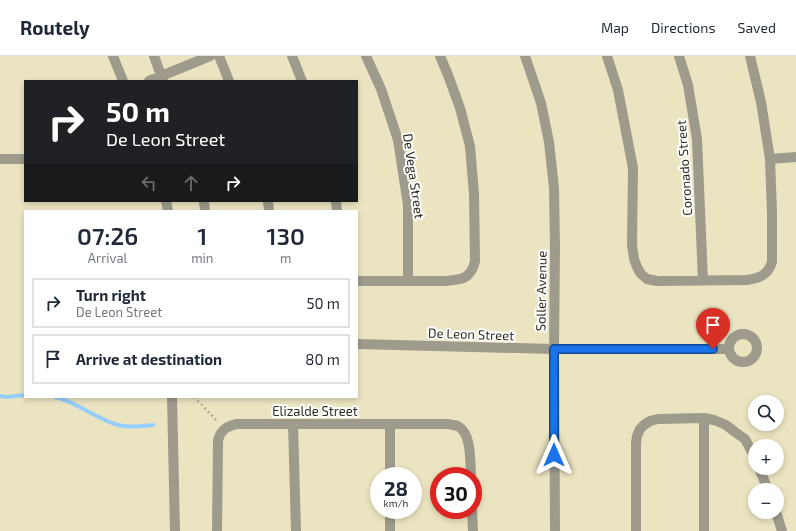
<!DOCTYPE html>
<meta charset="utf-8">
<style>
body{margin:0;font-family:"Exo 2",sans-serif;background:#f6f6f7;color:#1f2937;height:100vh;display:flex;flex-direction:column;font-size:15px;white-space:nowrap}
*{box-sizing:border-box;margin:0}
p{font-size:13px;color:#747a83}
.icon{flex:none;width:22px;height:22px;fill:none;stroke:currentColor;stroke-width:2;stroke-linecap:round;stroke-linejoin:round}
.map{position:relative;flex:1;overflow:hidden}
.panel{position:absolute;left:24px;top:154px;width:334px;height:188px;display:flex;flex-direction:column;background:#fff;border-radius:0px;box-shadow:0 2px 6px #0003}
.panel>*{flex:none}
.hud{position:absolute;left:24px;top:24px;width:334px;height:122px;border-radius:0px;box-shadow:0 2px 6px #0003;background:#202124;color:#fff;overflow:hidden}
.tools{position:absolute;left:748px;top:339px;display:grid;gap:8px}
.tools a{display:grid;place-items:center;width:36px;height:36px;border-radius:50%;background:#fff;box-shadow:0 2px 6px #0003;font-size:20px}
.speed{position:absolute;left:370px;top:411px;display:flex;gap:8px;font-size:20px;font-weight:700;text-align:center}
.speed>*{display:grid;place-content:center;width:52px;height:52px;border-radius:50%;background:#fff;box-shadow:0 2px 6px #0003;line-height:1}
.speed small{font-size:10px;font-weight:400}
.speed .limit{border:6px solid #d22;background:#fff;color:#111}
.pin{position:absolute;display:grid;place-items:center;width:34px;height:34px;color:#fff;margin:-41px -17px;border-radius:50% 50% 50% 0;rotate:-45deg;box-shadow:0 0 4px #0007}
.pin .icon{rotate:45deg}
.me{position:absolute;width:44px;margin:-22px;rotate:0deg;stroke-linejoin:round;filter:drop-shadow(0 0 3px #0008)}
.turn{display:flex;align-items:center;gap:14px;height:84px;padding:0 16px;font-size:18px}
.turn .icon{width:52px;height:52px;stroke-width:2.5}
.turn b{display:block;font-size:28px;line-height:34px}
.lanes{display:flex;align-items:center;height:38px;padding:0 16px;background:#0003;justify-content:center;gap:20px;direction:ltr}
.lanes .off{opacity:.35}
.eta{display:flex;justify-content:space-evenly;align-items:center;height:68px;text-align:center}
.eta b{font-size:24px;font-weight:600;line-height:28px}
ul{padding:0;list-style:none}
li{display:flex;align-items:center;gap:12px;height:50px;margin:0 8px 6px;padding:0 8px;border:2px solid #e0e1e3;border-radius:0px}
li div{flex:1}
li b{display:block;font-size:15px}
li em{font-style:normal}
header{display:flex;align-items:center;gap:24px;box-sizing:border-box;height:56px;padding:0 20px;background:#fff;border-bottom:1px solid #e0e1e3}
header strong{font-size:19px}
nav{display:flex;gap:22px;margin-inline-start:auto;font-size:14px}
.map>svg:first-child{display:block}
.lines{fill:none;stroke-linecap:round;stroke-linejoin:round}
.stream{stroke:#95cfff;stroke-width:4}
.path{stroke:#b0aa8e;stroke-width:2.5;stroke-dasharray:2 3;stroke-linecap:butt}
.minor{stroke:#9e9a8c;stroke-width:10}
.route-casing{stroke:#114b97;stroke-width:10}
.route{stroke:#1a73e8;stroke-width:7}
.labels{text-anchor:middle;stroke-width:4;stroke-linejoin:round;paint-order:stroke}
.street-label{font-size:13px;fill:#2e2b1e;stroke:#fff}
</style>
<header>
<strong>Routely</strong>
<nav><a>Map</a><a>Directions</a><a>Saved</a></nav>
</header>
<div class="map">
<svg width="796" height="475" viewBox="0 0 796 475">
<rect width="100%" height="100%" fill="#ebe4c1"/>
<g class="lines">
<path class="stream" d="M 0,340 L 6,341 L 25,339
M 55,341 C 77,346 96,363 118,369 C 129,372 142,370 153,369"/>
<path class="path" d="M 194,341 L 204,351 L 217,365"/>
<path class="minor" d="M 113,0 L 123,25
M 154,0 L 163,25
M 219,0 L 229,25
M 292,0 L 302,25
M 366,0 L 381,33 L 398,84 L 408,149 L 408,225
M 525,0 L 541,47 L 549,86 L 554,132 L 555,192 L 554,293 L 555,475
M 607,0 L 618,34 L 633,112 L 632,189 L 634,203 L 637,211 L 641,218 L 647,223 L 657,225 L 747,224 C 760,222 768,219 772,206 L 772,156 L 770,103 L 761,46 L 750,0
M 679,0 L 688,29 L 697,83 L 703,225
M 149,25 L 210,0
M 0,103 L 25,103
M 770,103 L 796,101
M 166,145 L 168,155
M 204,145 L 205,155
M 268,145 L 269,155
M 336,145 L 337,155
M 357,225 L 443,225 C 460,224 471,224 475,205 L 474,138 L 470,90 L 460,52 L 448,19 L 440,0
M729 292a14 14 0 1 1 28 0a14 14 0 1 1-28 0Z
M 357,288 L 554,293 L 729,293
M 172,341 L 175,475
M 293,368 L 296,475
M 759,412 L 768,434
M 390,420 L 390,368
M 472,454 L 473,475
M 776,456 L 782,475
M 217,475 L 218,385 C 220,374 227,370 237,368 L 449,368 C 451,369 455,369 458,370 C 472,378 470,406 471,420
M 390,475 L 390,454
M 636,475 L 636,387 L 637,380 L 640,373 L 644,369 L 650,365 L 658,363 L 704,362 L 714,364 L 726,369 L 735,376 L 745,383 L 755,402
M 704,475 L 704,362"/>
</g>
<g class="lines">
<defs>
<path id="route" d="M 554,399 L 554,293 L 713,293"/>
</defs>
<use href="#route" class="route-casing"/>
<use href="#route" class="route"/>
</g>
<g class="labels">
<g class="street-label">
<text transform="translate(684 112) rotate(-94)" y="5">Coronado Street</text>
<text transform="translate(414 120) rotate(82)" y="5">De Vega Street</text>
<text transform="translate(541 235) rotate(-89)" y="5">Soller Avenue</text>
<text transform="translate(471 278) rotate(2)" y="5">De Leon Street</text>
<text x="315" y="360">Elizalde Street</text>
</g>
</g>
</svg>
<div class="tools">
<a><svg class="icon" aria-label="search" viewBox="0 0 24 24"><circle cx="10" cy="10" r="6"/><path d="M15 15l6 6"/></svg></a>
<a>+</a>
<a>−</a>
</div>
<div class="speed"><div>28<small>km/h</small></div><div class="limit">30</div></div>
<div class="pin" style="left:713px;top:293px;background:#d93025"><svg class="icon" aria-label="arrive" viewBox="0 0 24 24"><path d="M6 21V4h12l-3 4 3 4H6"/></svg></div>
<svg class="me" style="left:554px;top:399px" viewBox="-20 -20 40 40"><path d="M0-17L14 15 0 8-14 15z" fill="#1a73e8" stroke="#fff" stroke-width="4"/></svg>
<div class="hud">
<div class="turn"><svg class="icon" aria-label="right" viewBox="0 0 24 24"><path d="M7 20v-9h11M14 6l5 5-5 5"/></svg><div><b>50 m</b>De Leon Street</div></div>
<div class="lanes"><svg class="icon off" aria-label="left" viewBox="0 0 24 24"><path d="M17 20v-9H6M10 6l-5 5 5 5"/></svg><svg class="icon off" aria-label="ahead" viewBox="0 0 24 24"><path d="M12 20V5M6 11l6-6 6 6"/></svg><svg class="icon" aria-label="right" viewBox="0 0 24 24"><path d="M7 20v-9h11M14 6l5 5-5 5"/></svg></div>
</div>
<section class="panel">
<div class="eta">
<div><b>07:26</b><p>Arrival</p></div>
<div><b>1</b><p>min</p></div>
<div><b>130</b><p>m</p></div>
</div>
<ul>
<li><svg class="icon" aria-label="right" viewBox="0 0 24 24"><path d="M7 20v-9h11M14 6l5 5-5 5"/></svg><div><b>Turn right</b><p>De Leon Street</p></div><em>50 m</em></li>
<li><svg class="icon" aria-label="arrive" viewBox="0 0 24 24"><path d="M6 21V4h12l-3 4 3 4H6"/></svg><div><b>Arrive at destination</b></div><em>80 m</em></li>
</ul>
</section>
</div>
